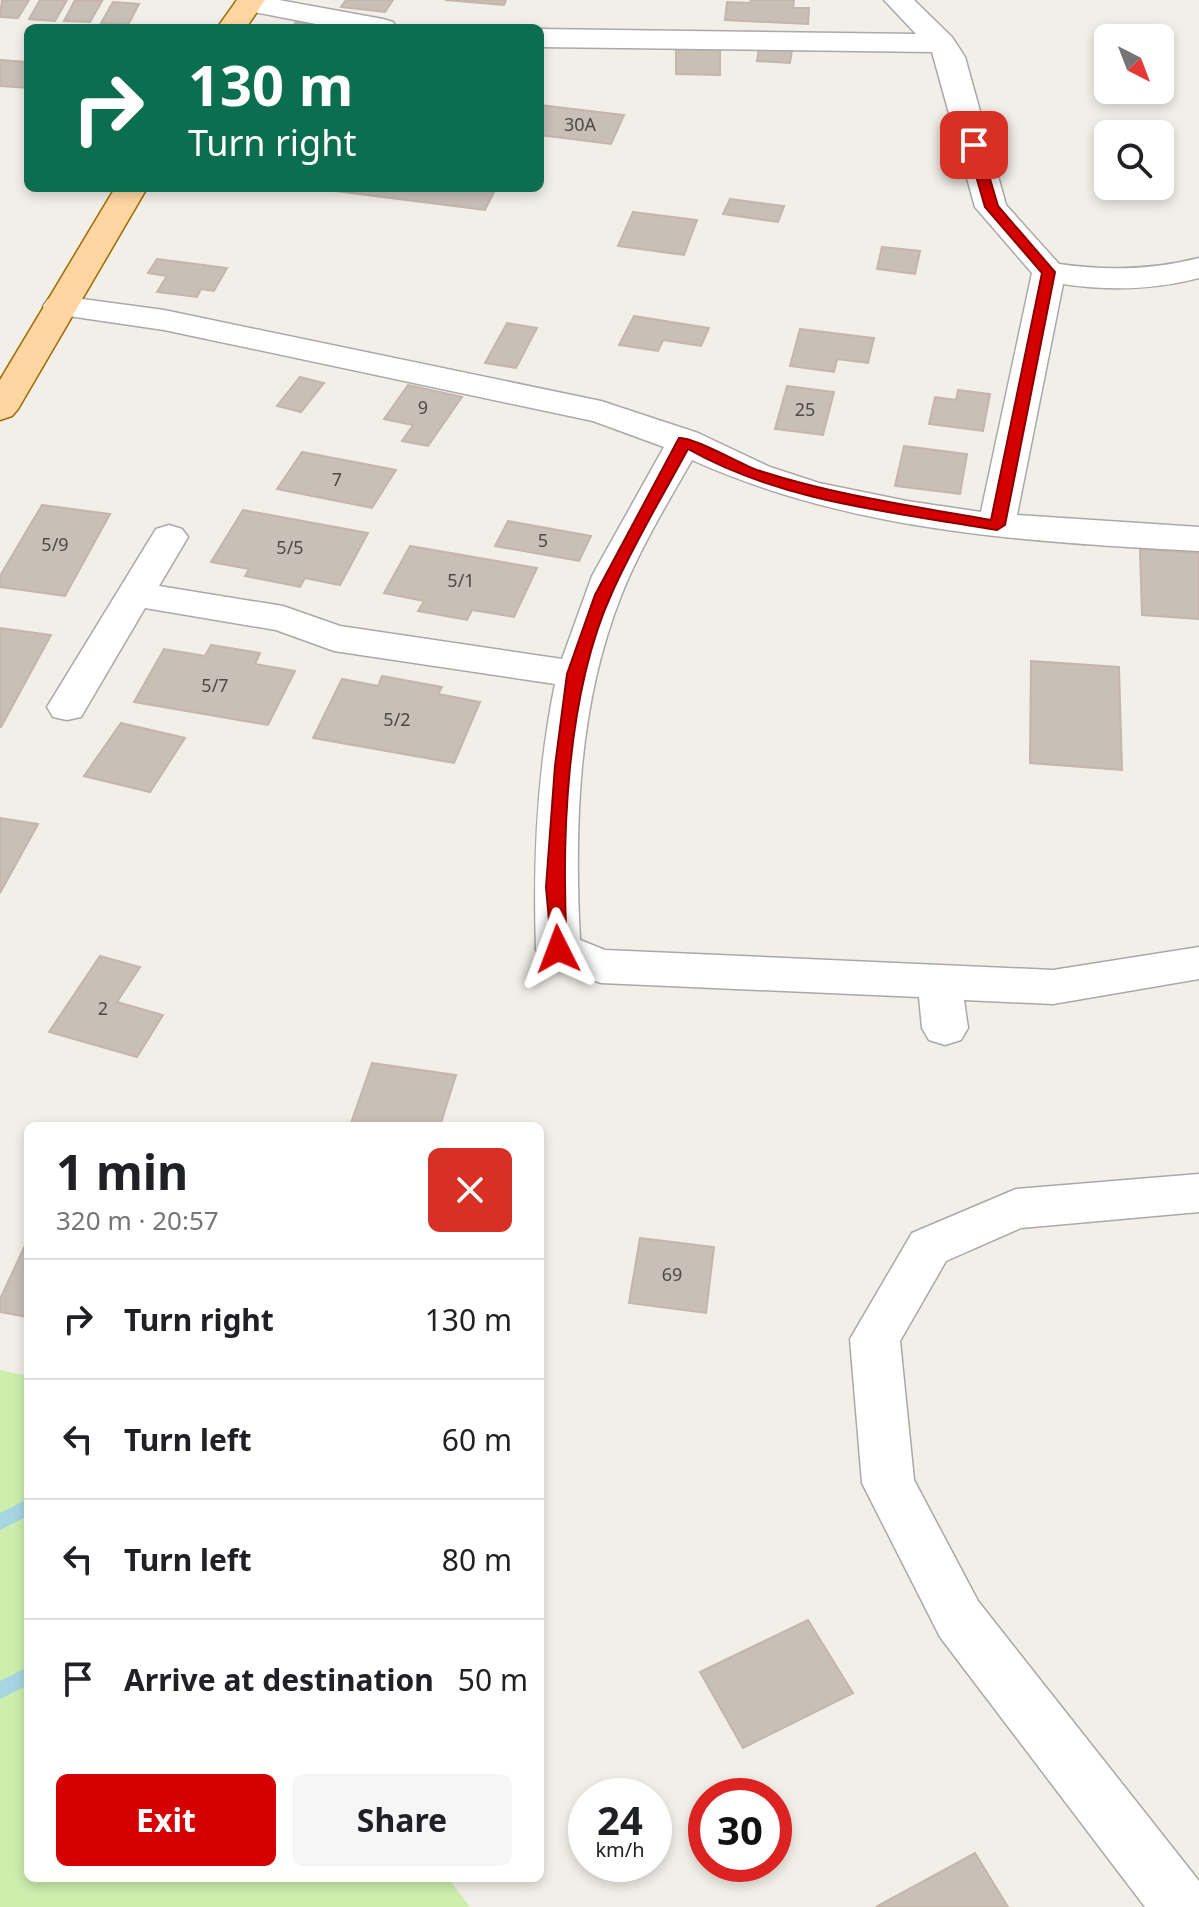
<!DOCTYPE html>
<meta charset="utf-8">
<style>
body{margin:0;font-family:"Noto Sans",sans-serif;background:#f6f6f6;color:#202124;height:100vh;display:flex;flex-direction:column;font-size:30px;white-space:nowrap}
*{box-sizing:border-box;margin:0}
p{font-size:26px;color:#757577}
.icon{flex:none;width:44px;height:44px;fill:none;stroke:currentColor;stroke-width:2;stroke-linecap:round;stroke-linejoin:round}
.map{position:relative;flex:1;overflow:hidden}
.panel{position:absolute;left:24px;top:1122px;width:520px;height:760px;display:flex;flex-direction:column;background:#fff;border-radius:12px;box-shadow:0 4px 12px #0003}
.panel>*{flex:none}
.guide{position:absolute;left:24px;top:24px;width:520px;height:168px;border-radius:12px;box-shadow:0 4px 12px #0003;background:#0b6e4f;color:#fff;overflow:hidden}
.needle{width:52px;rotate:138deg}
.controls{position:absolute;left:1094px;top:24px;display:grid;gap:16px}
.controls a{display:grid;place-items:center;width:80px;height:80px;border-radius:12px;background:#fff;box-shadow:0 4px 12px #0003;font-size:40px}
.speed{position:absolute;left:568px;top:1778px;display:flex;gap:16px;font-size:40px;font-weight:700;text-align:center}
.speed>*{display:grid;place-content:center;width:104px;height:104px;border-radius:50%;background:#fff;box-shadow:0 4px 12px #0003;line-height:1}
.speed small{font-size:20px;font-weight:400}
.speed .limit{border:12px solid #d22;background:#fff;color:#111}
.pin{position:absolute;display:grid;place-items:center;width:68px;height:68px;color:#fff;margin:-34px;border-radius:16px;box-shadow:0 4px 12px #0006}
.me{position:absolute;width:88px;margin:-44px;rotate:357deg;stroke-linejoin:round;filter:drop-shadow(0 0 6px #0008)}
.turn{display:flex;align-items:center;gap:28px;height:168px;padding:0 32px;font-size:36px}
.turn .icon{width:104px;height:104px;stroke-width:2.5}
.turn b{display:block;font-size:56px;line-height:68px}
.round{display:grid;place-items:center;flex:none;width:84px;height:84px;border-radius:12px;background:#f6f6f6}
.overview{display:flex;align-items:center;justify-content:space-between;height:136px;padding:0 32px}
h1{font-size:48px;font-weight:700;line-height:60px}
.cta{display:flex;gap:16px;margin-top:auto;padding:16px 32px}
.cta a{flex:1;height:92px;border-radius:12px;background:#d40001;color:#fff;font-size:32px;font-weight:700;line-height:92px;text-align:center}
.cta a+a{background:#f6f6f6;color:#202124}
ul{padding:0;list-style:none}
li{display:flex;align-items:center;gap:24px;height:120px;padding:0 32px;border-top:2px solid #e0e0e0}
li div{flex:1}
li b{display:block;font-size:30px}
li em{font-style:normal}
.map>svg:first-child{display:block}
.grass{fill:#cdeead}
.lines{fill:none;stroke-linecap:round;stroke-linejoin:round}
.stream{fill:#a7d5e1;fill-rule:evenodd}
.building{fill:#c8bfb7;stroke:#c5b5aa;stroke-width:2}
.minor-casing{stroke:#a9a9a9;stroke-width:3}
.major-casing{stroke:#a06a00;stroke-width:3}
.minor{fill:#fff;fill-rule:evenodd}
.major{fill:#ffd6a1;fill-rule:evenodd}
.route{fill:#d40001;stroke:#8a0001;stroke-width:2}
.labels{text-anchor:middle;stroke-width:7;stroke-linejoin:round;paint-order:stroke}
.number-label{font-size:18px;fill:#4c4947}
</style>
<div class="map">
<svg width="1199" height="1907" viewBox="0 0 1199 1907">
<rect width="100%" height="100%" fill="#f2efe8"/>
<path class="grass" d="M 0,1370 L 28,1376 L 28,1878 L 448,1878 L 470,1907 L 0,1907 Z"/>
<g class="lines">
<path class="stream" d="M 28,1499 L 28,1516 L 0,1530 L 0,1513 Z
M 28,1667 L 28,1685 L 0,1699 L 0,1681 Z"/>
</g>
<path class="building" d="M 2,0 L 29,0 L 18,18 L 0,17 Z
M 40,0 L 67,0 L 55,21 L 29,19 Z
M 75,0 L 102,1 L 90,22 L 64,21 Z
M 346,0 L 393,0 L 385,12 L 341,7 Z
M 445,0 L 506,0 L 504,5 Z
M 751,0 L 794,0 L 793,8 L 809,8 L 808,24 L 725,20 L 727,2 L 750,3 Z
M 113,2 L 139,4 L 128,25 L 101,23 Z
M 296,22 L 341,27 L 292,28 Z
M 759,48 L 792,50 L 790,63 L 757,61 Z
M 676,49 L 720,50 L 720,75 L 676,74 Z
M 0,60 L 28,62 L 28,88 L 0,86 Z
M 540,105 L 624,115 L 611,144 L 540,135 Z
M 337,188 L 496,188 L 485,210 L 335,191 Z
M 730,199 L 784,206 L 778,222 L 723,214 Z
M 633,212 L 697,220 L 684,255 L 618,246 Z
M 882,247 L 920,251 L 915,274 L 877,269 Z
M 157,259 L 227,268 L 214,291 L 201,289 L 197,297 L 157,292 L 167,276 L 148,273 Z
M 634,316 L 709,328 L 701,346 L 663,340 L 658,351 L 619,345 Z
M 507,323 L 537,328 L 516,368 L 485,363 Z
M 800,329 L 874,338 L 868,363 L 837,359 L 834,372 L 790,366 Z
M 300,377 L 324,383 L 301,412 L 277,406 Z
M 408,385 L 462,397 L 428,446 L 402,441 L 413,425 L 384,419 Z
M 787,386 L 834,392 L 823,435 L 775,429 Z
M 958,390 L 990,394 L 983,431 L 929,424 L 935,397 L 956,400 Z
M 904,446 L 967,454 L 960,494 L 895,486 Z
M 302,452 L 396,470 L 372,508 L 277,489 Z
M 42,505 L 110,514 L 65,596 L 0,587 L 0,576 Z
M 243,510 L 368,533 L 340,585 L 305,578 L 300,587 L 245,576 L 249,569 L 211,562 Z
M 508,521 L 591,536 L 579,561 L 495,546 Z
M 410,546 L 537,568 L 514,617 L 472,610 L 467,620 L 418,611 L 424,601 L 384,593 Z
M 1140,549 L 1199,553 L 1199,619 L 1142,615 Z
M 0,628 L 51,635 L 1,727 L 0,727 Z
M 211,645 L 260,653 L 255,664 L 295,671 L 268,725 L 134,702 L 164,649 L 205,656 Z
M 1031,661 L 1119,667 L 1122,770 L 1030,763 Z
M 382,676 L 442,687 L 438,694 L 480,702 L 454,763 L 313,738 L 342,679 L 378,686 Z
M 121,723 L 185,738 L 150,792 L 84,776 Z
M 0,818 L 38,824 L 0,893 Z
M 100,956 L 140,967 L 117,1002 L 163,1015 L 137,1057 L 49,1032 Z
M 372,1063 L 456,1075 L 440,1126 L 350,1126 Z
M 640,1238 L 714,1247 L 706,1313 L 629,1303 Z
M 28,1239 L 28,1317 L 0,1312 L 0,1299 Z
M 808,1620 L 853,1693 L 743,1748 L 700,1672 Z
M 975,1853 L 1008,1907 L 876,1907 Z"/>
<g class="lines">
<defs>
<path id="minor" d="M 237,0 L 279,0 L 383,19 L 393,22 L 397,28 L 337,28 L 239,9 L 235,3 Z
M 884,0 L 914,0 L 952,37 L 965,57 L 1006,205 L 1059,264 C 1108,271 1152,270 1199,258 L 1199,278 C 1153,290 1110,291 1063,284 L 1017,515 L 1199,527 L 1199,551 C 1027,542 852,532 692,460 C 667,504 640,548 621,596 C 578,705 574,824 580,940 L 605,950 L 1053,970 L 1199,947 L 1199,979 L 1053,1004 L 964,1000 L 968,1028 L 961,1040 L 945,1045 L 929,1040 L 922,1028 L 919,997 L 601,983 L 542,961 L 536,949 C 533,859 537,772 555,684 L 334,651 L 276,630 L 145,608 L 81,717 L 67,720 L 53,717 L 47,707 L 156,529 L 169,525 L 182,529 L 188,537 L 159,586 L 283,606 L 340,626 L 562,659 L 592,576 L 664,447 L 593,421 L 164,330 L 48,313 L 43,306 L 48,299 L 60,296 L 164,310 L 601,401 L 698,433 L 770,467 L 819,483 L 907,501 L 981,512 L 1032,273 L 975,207 L 932,52 L 540,47 L 540,29 L 916,34 Z
M 1199,1174 L 1199,1212 L 1021,1228 L 946,1261 L 900,1341 L 914,1480 L 978,1601 L 1199,1881 L 1199,1907 L 1145,1907 L 940,1637 L 862,1483 L 850,1339 L 912,1233 L 1016,1189 Z"/>
<path id="major" d="M 237,0 L 265,0 L 246,28 L 217,28 Z
M 115,188 L 147,188 L 18,409 L 12,416 L 0,420 L 0,380 Z"/>
</defs>
<use href="#minor" class="minor-casing"/>
<use href="#major" class="major-casing"/>
<use href="#minor" class="minor"/>
<use href="#major" class="major"/>
</g>
<path class="route" d="M 974,141 L 980,145 L 998,206 L 1055,272 L 1005,525 L 997,530 C 892,512 782,502 688,449 C 662,497 633,545 611,595 C 566,695 561,840 567,949 L 565,954 L 552,954 L 546,887 L 555,766 L 567,674 L 595,595 L 679,438 C 691,436 741,464 757,470 C 833,495 912,506 991,520 L 1042,273 L 985,207 L 967,145 Z"/>
<g class="labels">
<g class="number-label">
<text x="580" y="131">30А</text>
<text x="423" y="414">9</text>
<text x="805" y="416">25</text>
<text x="337" y="486">7</text>
<text x="543" y="547">5</text>
<text x="55" y="551">5/9</text>
<text x="290" y="554">5/5</text>
<text x="461" y="587">5/1</text>
<text x="215" y="692">5/7</text>
<text x="397" y="726">5/2</text>
<text x="103" y="1015">2</text>
<text x="672" y="1281">69</text>
</g>
</g>
</svg>
<div class="controls">
<a><svg class="needle" viewBox="-14 -14 28 28"><path d="M0-13l5 13h-10z" fill="#e53935"/><path d="M0 13l5-13h-10z" fill="#757577"/></svg></a>
<a><svg class="icon" aria-label="search" viewBox="0 0 24 24"><circle cx="10" cy="10" r="6"/><path d="M15 15l6 6"/></svg></a>
</div>
<div class="speed"><div>24<small>km/h</small></div><div class="limit">30</div></div>
<div class="pin" style="left:974px;top:145px;background:#d93025"><svg class="icon" aria-label="arrive" viewBox="0 0 24 24"><path d="M6 21V4h12l-3 4 3 4H6"/></svg></div>
<svg class="me" style="left:558px;top:949px" viewBox="-20 -20 40 40"><path d="M0-17L14 15 0 8-14 15z" fill="#d40001" stroke="#fff" stroke-width="4"/></svg>
<div class="guide">
<div class="turn"><svg class="icon" aria-label="right" viewBox="0 0 24 24"><path d="M7 20v-9h11M14 6l5 5-5 5"/></svg><div><b>130 m</b>Turn right</div></div>
</div>
<section class="panel">
<div class="overview"><div><h1>1 min</h1><p>320 m · 20:57</p></div><a class="round" style="background:#d93025;color:#fff"><svg class="icon" aria-label="close" viewBox="0 0 24 24"><path d="M6 6l12 12M18 6L6 18"/></svg></a></div>
<ul>
<li><svg class="icon" aria-label="right" viewBox="0 0 24 24"><path d="M7 20v-9h11M14 6l5 5-5 5"/></svg><div><b>Turn right</b></div><em>130 m</em></li>
<li><svg class="icon" aria-label="left" viewBox="0 0 24 24"><path d="M17 20v-9H6M10 6l-5 5 5 5"/></svg><div><b>Turn left</b></div><em>60 m</em></li>
<li><svg class="icon" aria-label="left" viewBox="0 0 24 24"><path d="M17 20v-9H6M10 6l-5 5 5 5"/></svg><div><b>Turn left</b></div><em>80 m</em></li>
<li><svg class="icon" aria-label="arrive" viewBox="0 0 24 24"><path d="M6 21V4h12l-3 4 3 4H6"/></svg><div><b>Arrive at destination</b></div><em>50 m</em></li>
</ul>
<div class="cta"><a>Exit</a><a>Share</a></div>
</section>
</div>
